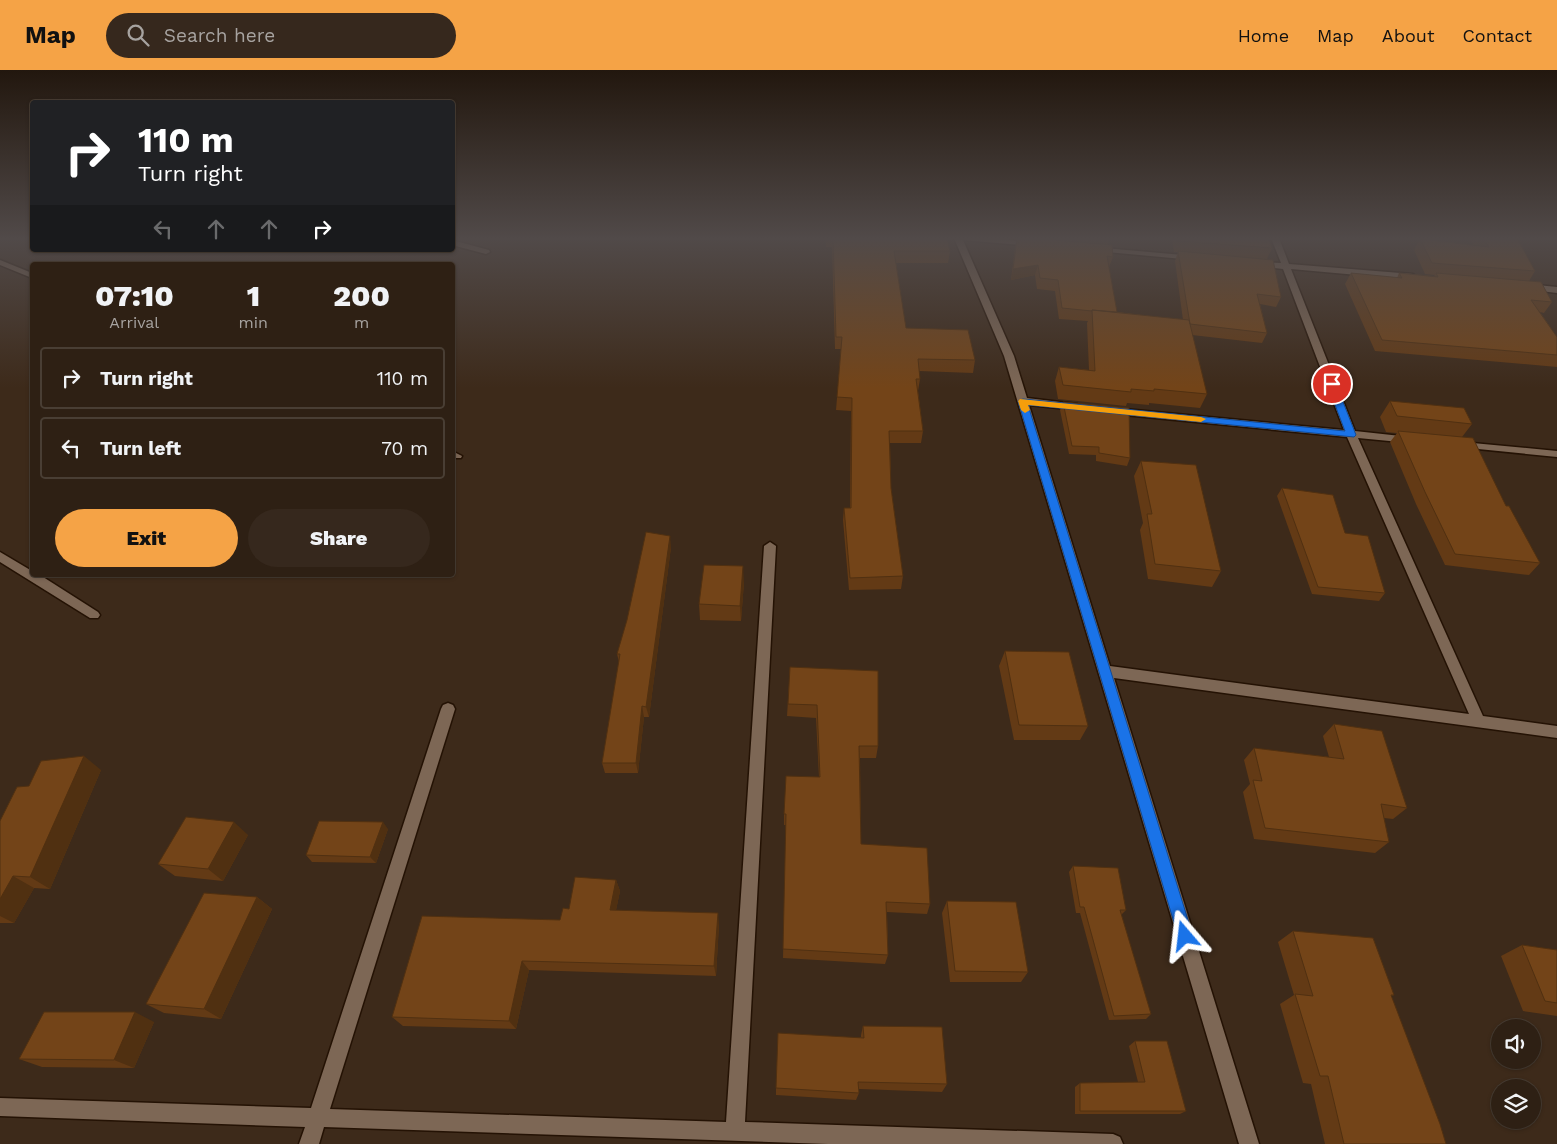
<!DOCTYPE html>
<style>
body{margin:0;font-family:"Work Sans",sans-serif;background:#36281d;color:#f1f3f6;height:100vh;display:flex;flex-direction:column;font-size:19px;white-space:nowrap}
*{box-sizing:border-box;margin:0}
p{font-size:16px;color:#a7a3a0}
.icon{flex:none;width:28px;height:28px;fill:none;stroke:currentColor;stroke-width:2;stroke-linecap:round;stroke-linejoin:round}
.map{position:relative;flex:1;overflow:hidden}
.panel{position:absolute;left:30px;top:192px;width:425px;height:315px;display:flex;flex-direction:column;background:#2e2014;border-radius:5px;box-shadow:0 1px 4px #0004,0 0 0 1px #493e34}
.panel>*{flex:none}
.top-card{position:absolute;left:30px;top:30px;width:425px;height:152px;border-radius:5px;box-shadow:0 1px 4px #0004,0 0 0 1px #493e34;background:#202124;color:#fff;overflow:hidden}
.controls{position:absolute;left:1491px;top:949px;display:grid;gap:10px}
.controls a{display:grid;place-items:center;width:50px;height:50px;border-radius:50%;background:#2e2014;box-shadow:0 1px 4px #0004,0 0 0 1px #493e34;font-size:25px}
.pin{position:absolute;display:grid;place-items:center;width:42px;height:42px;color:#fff;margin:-21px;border:2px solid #fff;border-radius:50%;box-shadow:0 1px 5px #0007}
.me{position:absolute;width:55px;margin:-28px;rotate:343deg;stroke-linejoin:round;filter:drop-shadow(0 0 4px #0008)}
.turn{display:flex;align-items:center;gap:18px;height:105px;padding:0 25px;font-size:22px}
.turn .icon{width:65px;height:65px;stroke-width:2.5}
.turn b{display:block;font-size:35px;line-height:42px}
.lanes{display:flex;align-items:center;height:48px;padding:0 25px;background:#0003;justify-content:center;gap:25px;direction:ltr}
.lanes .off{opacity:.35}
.eta{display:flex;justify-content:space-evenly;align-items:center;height:85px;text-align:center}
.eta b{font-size:30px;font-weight:800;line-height:35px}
.primary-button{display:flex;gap:10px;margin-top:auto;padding:10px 25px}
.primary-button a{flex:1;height:58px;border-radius:30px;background:#f5a346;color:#111;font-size:20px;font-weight:800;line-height:58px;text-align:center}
.primary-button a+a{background:#36281d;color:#f1f3f6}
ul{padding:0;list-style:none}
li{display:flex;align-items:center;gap:15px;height:62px;margin:0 10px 8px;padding:0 15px;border:2px solid #493e34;border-radius:5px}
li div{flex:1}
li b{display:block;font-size:19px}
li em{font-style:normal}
header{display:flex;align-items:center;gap:30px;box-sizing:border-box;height:70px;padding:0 25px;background:#f5a346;color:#111}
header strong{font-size:24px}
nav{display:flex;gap:28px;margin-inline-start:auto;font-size:18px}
.search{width:350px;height:45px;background:#36281d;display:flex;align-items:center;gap:12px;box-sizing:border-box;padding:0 18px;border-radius:28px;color:#a7a3a0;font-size:19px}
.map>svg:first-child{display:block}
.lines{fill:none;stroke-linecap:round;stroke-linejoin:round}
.street-casing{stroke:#241204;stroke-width:3}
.street{fill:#7d6755;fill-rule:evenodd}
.wall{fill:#633a15}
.shaded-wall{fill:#503011}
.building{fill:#734418;stroke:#503011}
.route{fill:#1a73e8;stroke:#114b97}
.slow{fill:#f59e0b}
</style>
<header>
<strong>Map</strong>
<div class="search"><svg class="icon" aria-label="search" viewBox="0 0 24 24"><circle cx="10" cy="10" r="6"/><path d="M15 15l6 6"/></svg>Search here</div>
<nav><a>Home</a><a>Map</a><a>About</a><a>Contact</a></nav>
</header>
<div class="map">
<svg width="1557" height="1074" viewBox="0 0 1557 1074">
<rect width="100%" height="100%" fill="#3d2a1a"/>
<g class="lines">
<defs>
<path id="street" d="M 954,168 L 985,168 L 1032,172 L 1036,174 L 1032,176 L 963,170 L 1014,286 L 1027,328 L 1077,334 L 1082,337 L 1077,340 L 1029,335 L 1110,596 L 1469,644 L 1347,367 L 1114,344 L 1109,341 L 1114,338 L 1344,360 L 1283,199 L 1258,196 L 1254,194 L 1258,192 L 1281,193 L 1271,168 L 1279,168 L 1289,194 L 1413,204 L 1417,207 L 1413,210 L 1291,199 L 1355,361 L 1410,367 L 1415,370 L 1410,373 L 1358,368 L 1483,646 L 1557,656 L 1557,668 L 1114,608 L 1259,1074 L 1239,1074 L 1004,286 Z
M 452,170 L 489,180 L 490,182 L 486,184 L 452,175 Z
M 1093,177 L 1194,186 L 1198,188 L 1194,190 L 1096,181 L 1092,179 Z
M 0,190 L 32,203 L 32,208 L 0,195 Z
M 1527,214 L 1557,217 L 1557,223 L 1524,219 L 1524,215 Z
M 1462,372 L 1557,381 L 1557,387 L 1458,377 L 1457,375 Z
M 452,381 L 462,386 L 461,388 L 452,388 Z
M 770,472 L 776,476 L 745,1052 L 1113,1064 L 1120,1067 L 1123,1074 L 828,1074 L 324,1057 L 319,1074 L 299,1074 L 305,1057 L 0,1046 L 0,1028 L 311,1038 L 441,639 L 443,635 L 448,633 L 453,635 L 455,639 L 330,1039 L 726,1052 L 764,476 Z
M 0,482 L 32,501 L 32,505 L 40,505 L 98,542 L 100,545 L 98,548 L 90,548 L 0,492 Z"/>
</defs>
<use href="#street" class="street-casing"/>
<use href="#street" class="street"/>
</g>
<path class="wall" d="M 826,168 L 947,168 L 950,181 L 948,193 L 896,193 L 906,258 L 975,290 L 973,303 L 919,301 L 920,309 L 918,321 L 923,361 L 921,373 L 890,373 L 891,418 L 903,506 L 901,519 L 849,520 L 843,450 L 844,438 L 850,438 L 851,341 L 836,340 L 841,279 L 835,279 L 832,177 L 826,177 Z
M 1016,168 L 1110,168 L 1108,174 L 1113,187 L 1109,197 L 1117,242 L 1183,250 L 1175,191 L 1178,182 L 1174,182 L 1172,168 L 1268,168 L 1272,178 L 1267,189 L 1281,227 L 1276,237 L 1260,234 L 1267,263 L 1262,273 L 1192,265 L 1207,324 L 1200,338 L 1149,333 L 1149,335 L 1127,333 L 1126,336 L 1058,329 L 1055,311 L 1059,297 L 1089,300 L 1087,253 L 1088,251 L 1059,249 L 1055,221 L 1037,219 L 1035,205 L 1011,210 L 1015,177 L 1017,169 L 1016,169 Z
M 1469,168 L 1517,168 L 1535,201 L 1529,211 L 1552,232 L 1544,243 L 1540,242 L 1557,267 L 1557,297 L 1375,281 L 1345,214 L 1351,203 L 1397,208 L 1399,203 L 1434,206 L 1435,205 L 1425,204 L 1414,180 L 1420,169 L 1473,175 Z
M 1390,331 L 1472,354 L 1462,367 L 1506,436 L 1540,493 L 1529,505 L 1445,495 L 1416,434 L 1390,372 L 1397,363 L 1386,362 L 1380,347 Z
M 1063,332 L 1130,388 L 1127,396 L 1096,391 L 1096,385 L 1069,384 L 1060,340 Z
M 1141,391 L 1221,501 L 1212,517 L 1148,509 L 1140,460 L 1143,453 L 1134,406 Z
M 1282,418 L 1345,463 L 1385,523 L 1379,531 L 1312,524 L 1277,426 Z
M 671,477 L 649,647 L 644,647 L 638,703 L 605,703 L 602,693 L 619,592 L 617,584 Z
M 744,512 L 741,551 L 700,550 L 699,534 Z
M 1005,581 L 1088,656 L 1080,670 L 1014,670 L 999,596 Z
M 790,597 L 878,676 L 876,688 L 860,688 L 861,774 L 930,834 L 927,844 L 887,842 L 888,885 L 885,894 L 783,888 L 786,755 L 784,755 L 784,744 L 819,707 L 816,648 L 787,646 Z
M 1334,654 L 1407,738 L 1393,749 L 1384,748 L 1389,772 L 1375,783 L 1254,769 L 1243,722 L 1250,714 L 1244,690 L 1254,678 L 1329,687 L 1323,666 Z
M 101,700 L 50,819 L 34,818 L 14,853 L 0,853 L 0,751 L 29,716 Z
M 388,759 L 376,793 L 312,792 L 306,785 Z
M 248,765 L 223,811 L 175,806 L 158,794 Z
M 1073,796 L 1126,840 L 1121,845 L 1151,944 L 1146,949 L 1109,950 L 1080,843 L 1076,843 L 1069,802 Z
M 616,810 L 620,821 L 616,840 L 719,854 L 716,906 L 529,900 L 516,959 L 403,956 L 392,947 L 560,850 L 569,839 Z
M 257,827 L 272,839 L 221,949 L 164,943 L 146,934 Z
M 947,831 L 1028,902 L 1021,912 L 950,912 L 942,843 Z
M 1293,861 L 1394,925 L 1391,926 L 1446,1074 L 1325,1074 L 1311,1014 L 1303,1013 L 1280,934 L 1294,925 L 1278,872 Z
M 1522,875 L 1557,880 L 1557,946 L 1523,941 L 1501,886 Z
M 154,952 L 134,998 L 42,997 L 19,989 Z
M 863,956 L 947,1014 L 942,1022 L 859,1019 L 859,1023 L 856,1030 L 776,1025 L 776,1018 L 861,967 L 861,965 Z
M 1135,971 L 1186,1041 L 1180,1044 L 1075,1044 L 1075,1017 L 1080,1013 L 1138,1012 L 1129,976 Z"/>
<path class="shaded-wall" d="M 1038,195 L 1035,205 L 1011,210 L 1013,199 Z
M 670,466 L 671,477 L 649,647 L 646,637 Z
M 743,496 L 744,512 L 741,551 L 740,536 Z
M 642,636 L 644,647 L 638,703 L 636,693 Z
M 84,686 L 101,700 L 50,819 L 30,807 Z
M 234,752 L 248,765 L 223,811 L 208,799 Z
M 383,752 L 388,759 L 376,793 L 370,787 Z
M 13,806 L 34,818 L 14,853 L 0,846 L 0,829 Z
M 616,810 L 620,821 L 614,850 L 610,840 Z
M 257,827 L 272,839 L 221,949 L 204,939 Z
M 718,843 L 719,854 L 716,906 L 714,896 Z
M 522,891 L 529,900 L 516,959 L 509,951 Z
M 135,942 L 154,952 L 134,998 L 114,990 Z"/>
<path class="building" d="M 833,168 L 947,168 L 950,181 L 894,181 L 906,258 L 968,260 L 975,290 L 918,289 L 920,309 L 916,309 L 923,361 L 889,361 L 891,418 L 903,506 L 850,508 L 844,438 L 851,438 L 852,328 L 837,327 L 842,267 L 836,267 Z
M 1017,168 L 1033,168 L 1112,175 L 1113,187 L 1107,186 L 1117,242 L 1092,240 L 1092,241 L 1062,238 L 1058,210 L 1040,208 L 1038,195 L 1013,199 Z
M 1177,168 L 1268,168 L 1272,178 L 1178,171 Z
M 1483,168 L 1517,168 L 1535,201 L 1432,193 L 1420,169 L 1489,177 Z
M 1178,181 L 1273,190 L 1281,227 L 1257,224 L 1267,263 L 1190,254 Z
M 1351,203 L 1402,208 L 1399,203 L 1438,207 L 1436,203 L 1541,212 L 1552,232 L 1531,230 L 1557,267 L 1557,285 L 1382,270 Z
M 1092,240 L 1189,250 L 1207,324 L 1154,319 L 1154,321 L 1131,319 L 1131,322 L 1063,315 L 1059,297 L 1095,301 Z
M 1390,331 L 1464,338 L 1472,354 L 1397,346 Z
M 1063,332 L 1129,338 L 1130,388 L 1099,383 L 1099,377 L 1072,376 Z
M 1398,361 L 1473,368 L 1506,436 L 1509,436 L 1540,493 L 1455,484 L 1425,422 Z
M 1141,391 L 1196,395 L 1221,501 L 1155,494 L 1147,444 L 1152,444 Z
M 1282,418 L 1333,425 L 1345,463 L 1368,466 L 1385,523 L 1318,517 Z
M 646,462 L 670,466 L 646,637 L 642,636 L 636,693 L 602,693 L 620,584 L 617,584 L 627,550 Z
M 704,495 L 743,496 L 740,536 L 699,534 Z
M 1005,581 L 1069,582 L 1088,656 L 1019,655 Z
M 790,597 L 878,601 L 878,676 L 859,676 L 861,774 L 927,778 L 930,834 L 886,832 L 888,885 L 783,879 L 786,744 L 784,744 L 786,706 L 820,707 L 817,635 L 788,634 Z
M 1334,654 L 1382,661 L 1407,738 L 1381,734 L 1389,772 L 1265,758 L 1253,710 L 1262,711 L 1254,678 L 1344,689 Z
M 84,686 L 30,807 L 13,806 L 0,829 L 0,751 L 17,717 L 29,716 L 41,691 Z
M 186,747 L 234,752 L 208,799 L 158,794 Z
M 319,751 L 383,752 L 370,787 L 306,785 Z
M 1073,796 L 1118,798 L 1126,840 L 1120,840 L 1151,944 L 1114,946 L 1084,837 L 1080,837 Z
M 575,807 L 616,810 L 610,840 L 718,843 L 714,896 L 522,891 L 509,951 L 392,947 L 422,846 L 560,850 L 563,838 L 569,839 Z
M 204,823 L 257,827 L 204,939 L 146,934 Z
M 947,831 L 1016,832 L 1028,902 L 955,901 Z
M 1293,861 L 1373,868 L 1394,925 L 1391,925 L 1440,1054 L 1446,1074 L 1344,1074 L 1328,1006 L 1320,1006 L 1295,924 L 1313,926 Z
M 1522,875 L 1557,880 L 1557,933 L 1545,931 Z
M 44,942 L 135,942 L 114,990 L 19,989 Z
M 863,956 L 942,957 L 947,1014 L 858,1012 L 859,1023 L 776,1018 L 778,963 L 864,968 Z
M 1135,971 L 1167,971 L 1186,1041 L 1080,1041 L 1080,1013 L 1145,1012 Z"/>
<linearGradient id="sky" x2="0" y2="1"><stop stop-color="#22170e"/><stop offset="0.53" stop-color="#514a49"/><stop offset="1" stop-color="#514a49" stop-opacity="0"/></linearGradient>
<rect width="1557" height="318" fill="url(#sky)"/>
<path class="route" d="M 1332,311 L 1336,314 L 1356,365 L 1354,367 L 1028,335 L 1193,866 L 1191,871 L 1185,874 L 1180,871 L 1178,866 L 1018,331 L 1023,329 L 1345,361 L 1327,314 Z"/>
<path class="slow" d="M 1020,329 L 1201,347 L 1206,349 L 1201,352 L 1028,335 L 1030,340 L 1025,343 L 1021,340 L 1018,331 Z"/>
</svg>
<div class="controls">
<a><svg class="icon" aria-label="sound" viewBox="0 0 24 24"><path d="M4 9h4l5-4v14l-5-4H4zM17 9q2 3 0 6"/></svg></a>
<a><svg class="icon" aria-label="layers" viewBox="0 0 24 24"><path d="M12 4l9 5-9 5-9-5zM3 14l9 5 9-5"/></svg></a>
</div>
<div class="pin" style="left:1332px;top:314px;background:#d93025"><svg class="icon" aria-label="arrive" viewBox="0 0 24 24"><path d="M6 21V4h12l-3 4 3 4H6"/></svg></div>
<svg class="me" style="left:1185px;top:866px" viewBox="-20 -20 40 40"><path d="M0-17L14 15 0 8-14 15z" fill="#1a73e8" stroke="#fff" stroke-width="4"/></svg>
<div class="top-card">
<div class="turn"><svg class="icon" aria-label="right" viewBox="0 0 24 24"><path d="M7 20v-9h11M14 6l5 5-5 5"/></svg><div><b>110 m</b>Turn right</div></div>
<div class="lanes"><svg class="icon off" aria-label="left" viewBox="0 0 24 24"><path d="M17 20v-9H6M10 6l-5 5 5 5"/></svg><svg class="icon off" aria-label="ahead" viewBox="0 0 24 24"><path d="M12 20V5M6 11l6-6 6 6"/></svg><svg class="icon off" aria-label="ahead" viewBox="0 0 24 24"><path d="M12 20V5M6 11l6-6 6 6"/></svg><svg class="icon" aria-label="right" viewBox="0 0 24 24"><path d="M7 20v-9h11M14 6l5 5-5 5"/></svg></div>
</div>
<section class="panel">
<div class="eta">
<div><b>07:10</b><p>Arrival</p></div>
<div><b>1</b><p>min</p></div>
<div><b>200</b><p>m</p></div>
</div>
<ul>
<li><svg class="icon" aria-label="right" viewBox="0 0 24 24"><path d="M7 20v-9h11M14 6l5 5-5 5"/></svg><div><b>Turn right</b></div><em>110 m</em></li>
<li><svg class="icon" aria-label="left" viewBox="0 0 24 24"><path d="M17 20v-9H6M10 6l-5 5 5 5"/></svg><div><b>Turn left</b></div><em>70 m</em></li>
</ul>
<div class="primary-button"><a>Exit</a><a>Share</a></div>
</section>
</div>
